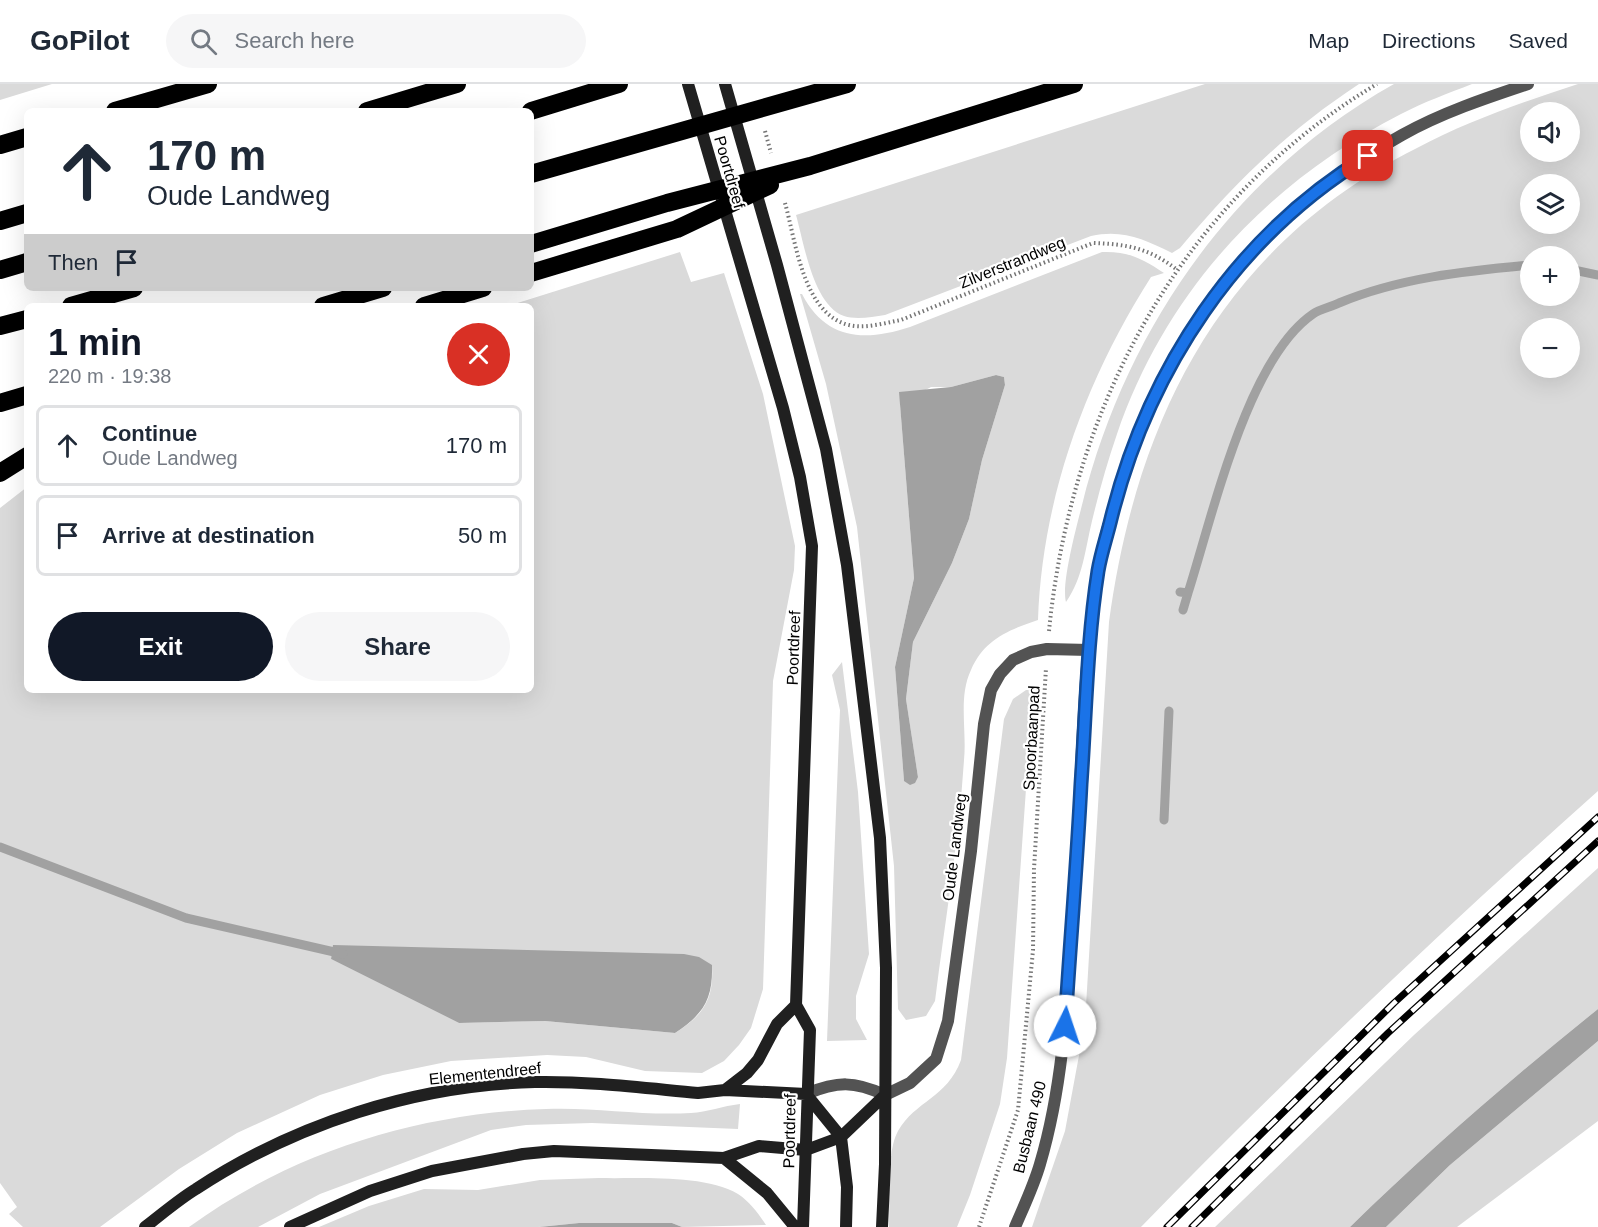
<!DOCTYPE html>
<meta charset="utf-8">
<style>
body{margin:0;font-family:Arial,sans-serif;background:#f6f6f7;color:#1f2937;height:100vh;display:flex;flex-direction:column;font-size:22px;white-space:nowrap}
*{box-sizing:border-box;margin:0}
p{font-size:20px;color:#747a83}
.icon{flex:none;width:33px;height:33px;fill:none;stroke:currentColor;stroke-width:2;stroke-linecap:round;stroke-linejoin:round}
.map{position:relative;flex:1;overflow:hidden}
.drawer{position:absolute;left:24px;top:219px;width:510px;height:390px;display:flex;flex-direction:column;background:#fff;border-radius:9px;box-shadow:0 6px 24px #0002}
.drawer>*{flex:none}
.hud{position:absolute;left:24px;top:24px;width:510px;height:183px;border-radius:9px;box-shadow:0 6px 24px #0002;background:#fff;color:#1f2937;overflow:hidden}
.controls{position:absolute;left:1520px;top:18px;display:grid;gap:12px}
.controls a{display:grid;place-items:center;width:60px;height:60px;border-radius:50%;background:#fff;box-shadow:0 6px 24px #0002;font-size:30px}
.pin{position:absolute;display:grid;place-items:center;width:51px;height:51px;color:#fff;margin:-26px;border-radius:12px;box-shadow:0 3px 9px #0006}
.me{position:absolute;width:66px;margin:-33px;rotate:4deg;stroke-linejoin:round;filter:drop-shadow(0 0 4px #0008)}
.turn{display:flex;align-items:center;gap:21px;height:126px;padding:0 24px;font-size:27px}
.turn .icon{width:78px;height:78px;stroke-width:2.5}
.turn b{display:block;font-size:42px;line-height:51px}
.then{display:flex;align-items:center;height:57px;padding:0 24px;background:#0003;gap:12px;font-size:22px}
.round{display:grid;place-items:center;flex:none;width:63px;height:63px;border-radius:32px;background:#f6f6f7}
.summary{display:flex;align-items:center;justify-content:space-between;height:102px;padding:0 24px}
h1{font-size:36px;font-weight:800;line-height:45px;color:#111827}
.primary-button{display:flex;gap:12px;margin-top:auto;padding:12px 24px}
.primary-button a{flex:1;height:69px;border-radius:36px;background:#111827;color:#fff;font-size:24px;font-weight:800;line-height:69px;text-align:center}
.primary-button a+a{background:#f6f6f7;color:#1f2937}
ul{padding:0;list-style:none}
li{display:flex;align-items:center;gap:18px;height:81px;margin:0 12px 9px;padding:0 12px;border:3px solid #e0e1e3;border-radius:9px}
li div{flex:1}
li b{display:block;font-size:22px}
li em{font-style:normal}
header{display:flex;align-items:center;gap:36px;box-sizing:border-box;height:84px;padding:0 30px;background:#fff;border-bottom:2px solid #e0e1e3}
header strong{font-size:28px}
nav{display:flex;gap:33px;margin-inline-start:auto;font-size:21px}
.search{width:420px;height:54px;background:#f6f6f7;display:flex;align-items:center;gap:15px;box-sizing:border-box;padding:0 21px;border-radius:33px;color:#747a83;font-size:22px}
.map>svg:first-child{display:block}
.green{fill:#dadada;fill-rule:evenodd}
.water{fill:#a1a1a1}
.lines{fill:none;stroke-linecap:round;stroke-linejoin:round}
.stream{stroke:#a1a1a1;stroke-width:9}
.path{stroke:#757575;stroke-width:4;stroke-dasharray:1.5 3;stroke-linecap:butt}
.service{stroke:#535353;stroke-width:12}
.secondary{stroke:#202020;stroke-width:12}
.motorway{stroke:#000;stroke-width:18}
.rail-casing{stroke:#000;stroke-width:7}
.rail{stroke:#fff;stroke-width:4.5;stroke-dasharray:14;stroke-linecap:butt}
.route-casing{stroke:#114b97;stroke-width:15}
.route{stroke:#1a73e8;stroke-width:10}
.labels{text-anchor:middle;stroke-width:4.5;stroke-linejoin:round;paint-order:stroke}
.street-label{font-size:16px;fill:#000;stroke:#fff}
</style>
<header>
<strong>GoPilot</strong>
<div class="search"><svg class="icon" aria-label="search" viewBox="0 0 24 24"><circle cx="10" cy="10" r="6"/><path d="M15 15l6 6"/></svg>Search here</div>
<nav><a>Map</a><a>Directions</a><a>Saved</a></nav>
</header>
<div class="map">
<svg width="1598" height="1143" viewBox="0 0 1598 1143">
<rect width="100%" height="100%" fill="#fff"/>
<path class="green" d="M 0,0 L 52,0 L 0,16 Z
M 1205,0 L 1359,0 C 1285,49 1237,97 1180,164 L 1172,169 C 1144,155 1122,145 1091,152 L 885,231 C 872,233 856,236 844,232 C 813,221 804,159 796,131 Z
M 1394,0 L 1472,0 C 1449,9 1424,18 1401,30 C 1267,99 1166,207 1117,350 C 1107,379 1099,408 1092,437 C 1085,466 1083,494 1066,518 C 1061,500 1077,441 1082,421 C 1126,244 1234,90 1394,0 Z
M 1578,0 L 1598,0 L 1598,707 C 1441,847 1288,992 1141,1143 L 1032,1143 L 1065,1047 L 1085,939 L 1109,538 C 1137,331 1224,161 1417,64 C 1468,37 1523,18 1578,0 ZM 1530,28 L 1569,28 L 1569,68 L 1530,68 ZM 1530,100 L 1569,100 L 1569,140 L 1530,140 ZM 1530,172 L 1569,172 L 1569,212 L 1530,212 ZM 1530,244 L 1569,244 L 1569,284 L 1530,284 Z
M 680,168 L 691,198 L 724,189 L 763,310 L 795,462 L 794,486 L 773,597 L 763,905 L 751,944 L 739,961 L 724,977 L 702,989 L 645,987 L 586,973 L 547,971 L 451,977 L 383,991 L 320,1011 L 237,1049 L 179,1085 L 100,1143 L 23,1143 L 9,1130 L 17,1123 L 0,1099 L 0,424 L 27,403 L 27,606 L 531,606 L 531,222 L 508,222 ZM 333,862 L 632,871 L 712,881 C 714,915 704,931 675,949 L 545,937 L 459,939 L 331,875 Z
M 1102,168 C 1128,167 1143,175 1164,189 L 1151,193 C 1086,295 1042,414 1038,536 C 1008,546 984,556 971,586 C 958,613 967,647 964,676 C 959,756 945,837 935,917 L 926,932 L 906,936 L 898,925 L 894,782 L 857,443 L 826,300 L 800,210 L 802,210 C 826,256 864,258 910,243 ZM 996,291 L 1004,293 L 1005,301 L 982,376 L 969,435 L 952,479 L 913,558 L 906,615 L 918,693 L 904,697 L 895,583 L 914,494 L 900,320 L 931,303 L 951,303 Z
M 842,578 L 858,708 L 869,870 L 856,912 L 856,935 L 867,956 L 827,957 L 840,626 L 832,591 Z
M 1026,606 L 1033,606 L 1007,974 L 1000,1020 L 970,1111 L 957,1143 L 889,1143 C 890,1117 886,1069 898,1047 C 915,1017 947,1014 961,976 L 1004,635 L 1013,615 Z
M 1598,784 L 1598,925 C 1512,994 1429,1066 1350,1143 L 1215,1143 L 1414,951 Z
M 1598,957 L 1598,1037 L 1457,1143 L 1386,1143 L 1450,1081 Z
M 740,1020 L 738,1045 L 592,1039 L 526,1041 L 491,1046 L 320,1110 L 258,1143 L 189,1143 C 292,1068 419,1029 546,1025 C 594,1023 642,1032 691,1029 C 707,1028 723,1022 740,1020 Z
M 599,1094 C 638,1095 704,1090 738,1110 C 750,1118 758,1129 766,1141 L 682,1143 L 672,1139 L 579,1139 L 538,1143 L 319,1143 L 369,1122 L 424,1105 L 478,1106 L 540,1096 Z"/>
<path class="water" d="M 996,291 L 1004,293 L 1005,301 L 982,376 L 969,435 L 952,479 L 913,558 L 906,615 L 918,693 L 915,699 L 910,701 L 904,697 L 895,583 L 914,494 L 899,308 L 951,303 Z
M 333,861 L 684,870 L 699,873 L 712,881 C 713,915 704,930 675,949 L 545,937 L 459,939 L 331,875 Z
M 1598,925 L 1598,957 L 1450,1081 L 1386,1143 L 1350,1143 C 1429,1066 1512,994 1598,925 Z
M 579,1139 L 672,1139 L 682,1143 L 539,1143 Z"/>
<g class="lines">
<path class="stream" d="M 1569,185 L 1598,191
M 1180,508 L 1188,509 L 1183,526
M 1188,509 C 1212,434 1247,275 1313,230 C 1320,225 1331,223 1339,219 C 1399,194 1465,187 1530,181
M 1164,736 L 1169,627
M 0,763 L 186,834 L 343,870"/>
<path class="path" d="M 765,47 L 771,69
M 785,119 C 796,158 803,230 849,241 C 866,245 884,239 901,236 L 1093,159 C 1126,160 1149,164 1176,185
M 1049,547 C 1071,324 1180,117 1377,0
M 979,1143 L 1018,1026 L 1033,866 L 1034,785 L 1046,584"/>
<path class="service" d="M 806,1010 C 838,997 854,997 885,1011 L 910,999 L 936,975 L 948,937 L 971,767 L 984,640 L 991,606 L 1000,590 L 1013,576 L 1031,568 L 1047,565 L 1089,566
M 1015,1143 C 1024,1122 1034,1101 1040,1080 C 1067,989 1068,891 1075,797 C 1082,696 1082,586 1098,486 C 1103,456 1113,424 1123,394 C 1171,243 1263,129 1402,51 C 1441,29 1486,14 1528,0"/>
<path class="secondary" d="M 688,0 L 783,324 L 800,393 L 812,462 L 796,921 L 810,946 L 803,1143
M 725,0 L 777,181 L 826,365 L 847,481 L 880,754 L 886,884 L 885,1080 L 882,1143
M 725,1006 L 747,989 L 758,976 L 777,940 L 796,921
M 724,1074 L 767,1109 L 795,1143
M 145,1143 C 162,1130 178,1116 196,1105 C 295,1040 415,1001 535,998 C 589,997 644,1004 698,1009 L 725,1006 L 806,1010 L 841,1053 L 847,1103 L 846,1143
M 290,1143 L 370,1107 L 432,1087 L 523,1070 L 554,1067 L 724,1074 L 759,1062 L 806,1066 L 841,1053 L 885,1011"/>
<path class="motorway" d="M 115,27 L 208,0
M 367,27 L 457,0
M 531,27 L 619,0
M 0,61 L 27,53
M 531,90 L 847,0
M 0,137 L 27,129
M 531,160 L 667,119 L 810,82 L 1074,0
M 0,186 L 27,178
M 531,189 L 677,145 L 770,101
M 71,222 L 134,204
M 323,222 L 383,204
M 424,222 L 483,204
M 0,242 L 27,235
M 0,319 L 27,311
M 0,389 L 27,372"/>
<defs>
<path id="rail" d="M 1167,1143 L 1394,919 L 1598,733
M 1192,1143 L 1388,949 L 1598,757"/>
</defs>
<use href="#rail" class="rail-casing"/>
<use href="#rail" class="rail"/>
</g>
<g class="lines">
<defs>
<path id="route" d="M 1065,942 C 1070,861 1077,780 1081,700 C 1086,629 1087,557 1098,487 C 1101,469 1107,452 1111,435 C 1148,286 1236,152 1368,72"/>
</defs>
<use href="#route" class="route-casing"/>
<use href="#route" class="route"/>
</g>
<g class="labels">
<g class="street-label">
<text transform="translate(730 88) rotate(74)" y="6">Poortdreef</text>
<text transform="translate(1012 178) rotate(-22)" y="6">Zilverstrandweg</text>
<text transform="translate(793 564) rotate(-88)" y="6">Poortdreef</text>
<text transform="translate(1031 654) rotate(-87)" y="6">Spoorbaanpad</text>
<text transform="translate(954 763) rotate(-83)" y="6">Oude Landweg</text>
<text transform="translate(485 989) rotate(-6)" y="6">Elementendreef</text>
<text transform="translate(1029 1043) rotate(-76)" y="6">Busbaan 490</text>
<text transform="translate(789 1047) rotate(-89)" y="6">Poortdreef</text>
</g>
</g>
</svg>
<div class="controls">
<a><svg class="icon" aria-label="sound" viewBox="0 0 24 24"><path d="M4 9h4l5-4v14l-5-4H4zM17 9q2 3 0 6"/></svg></a>
<a><svg class="icon" aria-label="layers" viewBox="0 0 24 24"><path d="M12 4l9 5-9 5-9-5zM3 14l9 5 9-5"/></svg></a>
<a>+</a>
<a>−</a>
</div>
<div class="pin" style="left:1368px;top:72px;background:#d93025"><svg class="icon" aria-label="arrive" viewBox="0 0 24 24"><path d="M6 21V4h12l-3 4 3 4H6"/></svg></div>
<svg class="me" style="left:1065px;top:942px" viewBox="-20 -20 40 40"><circle r="19" fill="#fff"/><path d="M0-13L10 11 0 6-10 11z" fill="#1a73e8"/></svg>
<div class="hud">
<div class="turn"><svg class="icon" aria-label="ahead" viewBox="0 0 24 24"><path d="M12 20V5M6 11l6-6 6 6"/></svg><div><b>170 m</b>Oude Landweg</div></div>
<div class="then">Then<svg class="icon" aria-label="arrive" viewBox="0 0 24 24"><path d="M6 21V4h12l-3 4 3 4H6"/></svg></div>
</div>
<section class="drawer">
<div class="summary"><div><h1>1 min</h1><p>220 m · 19:38</p></div><a class="round" style="background:#d93025;color:#fff"><svg class="icon" aria-label="close" viewBox="0 0 24 24"><path d="M6 6l12 12M18 6L6 18"/></svg></a></div>
<ul>
<li><svg class="icon" aria-label="ahead" viewBox="0 0 24 24"><path d="M12 20V5M6 11l6-6 6 6"/></svg><div><b>Continue</b><p>Oude Landweg</p></div><em>170 m</em></li>
<li><svg class="icon" aria-label="arrive" viewBox="0 0 24 24"><path d="M6 21V4h12l-3 4 3 4H6"/></svg><div><b>Arrive at destination</b></div><em>50 m</em></li>
</ul>
<div class="primary-button"><a>Exit</a><a>Share</a></div>
</section>
</div>
